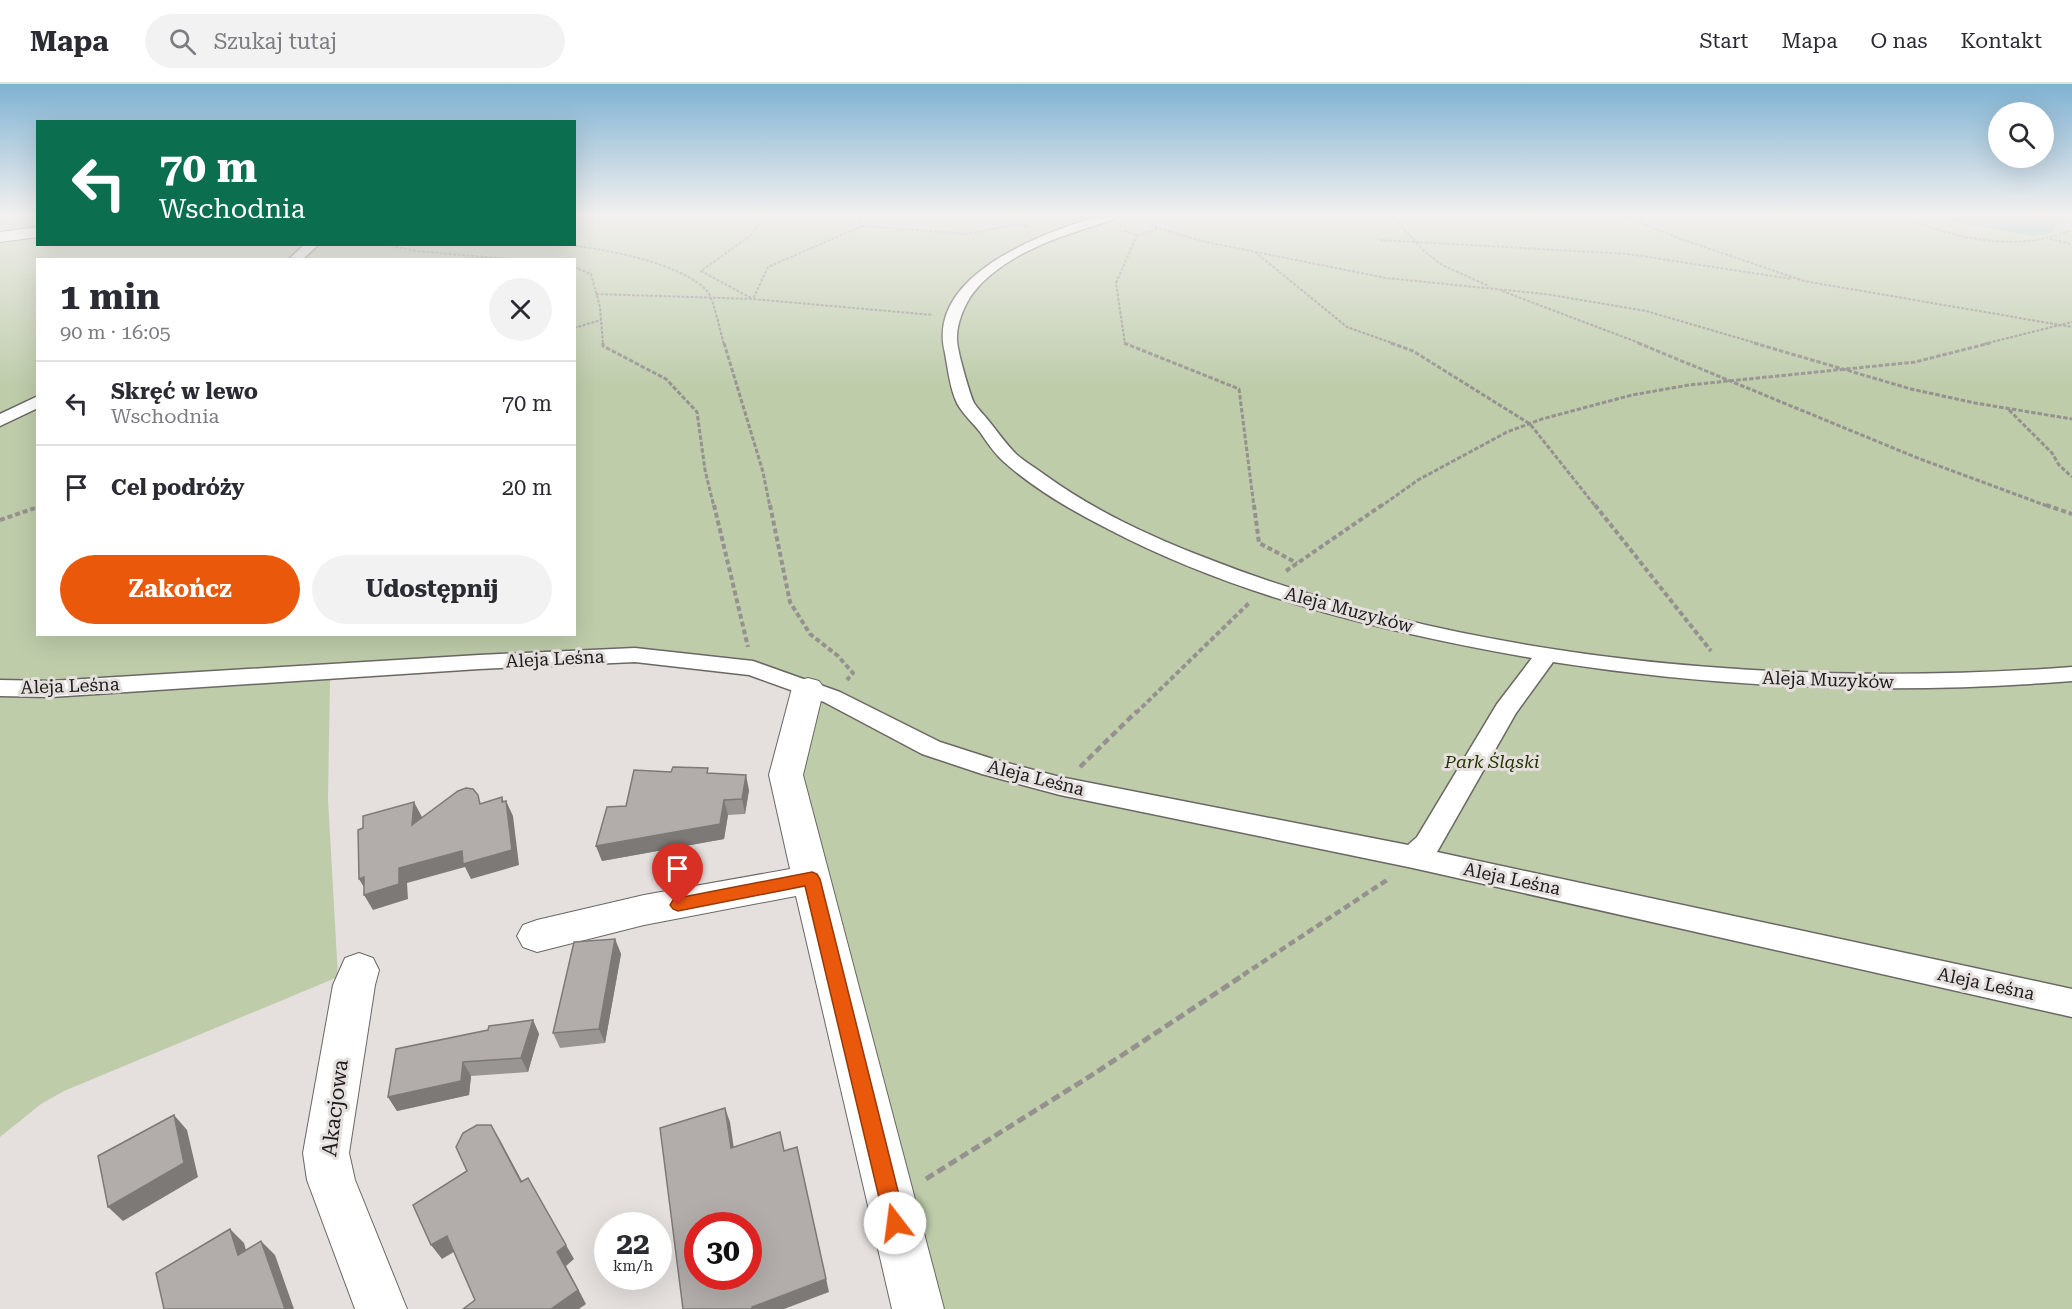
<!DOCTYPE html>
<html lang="pl">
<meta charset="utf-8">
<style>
body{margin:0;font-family:"Roboto Serif",serif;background:#f2f2f3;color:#2b2b33;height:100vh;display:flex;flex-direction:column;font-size:22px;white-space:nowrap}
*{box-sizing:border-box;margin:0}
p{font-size:20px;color:#7c7c81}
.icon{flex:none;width:33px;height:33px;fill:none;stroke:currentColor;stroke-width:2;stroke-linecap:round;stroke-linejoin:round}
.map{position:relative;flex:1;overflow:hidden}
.drawer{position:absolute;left:36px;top:174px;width:540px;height:378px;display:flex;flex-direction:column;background:#fff;border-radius:0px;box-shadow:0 6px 24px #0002}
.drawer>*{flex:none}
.banner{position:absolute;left:36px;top:36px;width:540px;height:126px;border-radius:0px;box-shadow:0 6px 24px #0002;background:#0b6e4f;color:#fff;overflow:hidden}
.controls{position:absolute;left:1988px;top:18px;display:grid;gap:12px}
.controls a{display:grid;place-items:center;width:66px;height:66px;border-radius:50%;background:#fff;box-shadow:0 6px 24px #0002;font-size:30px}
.speed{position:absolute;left:594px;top:1128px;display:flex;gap:12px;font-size:30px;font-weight:700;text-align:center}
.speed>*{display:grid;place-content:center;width:78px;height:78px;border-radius:50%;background:#fff;box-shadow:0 6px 24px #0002;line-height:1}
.speed small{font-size:15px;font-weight:400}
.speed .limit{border:9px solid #d22;background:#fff;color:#111}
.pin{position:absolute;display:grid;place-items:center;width:51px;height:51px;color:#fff;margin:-62px -26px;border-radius:50% 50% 50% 0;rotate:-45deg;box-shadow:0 0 6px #0007}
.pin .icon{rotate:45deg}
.me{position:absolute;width:66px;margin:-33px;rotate:345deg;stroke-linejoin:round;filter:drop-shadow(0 0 4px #0008)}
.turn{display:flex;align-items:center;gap:21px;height:126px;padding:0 24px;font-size:27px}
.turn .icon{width:78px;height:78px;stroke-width:2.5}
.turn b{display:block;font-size:42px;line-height:51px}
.round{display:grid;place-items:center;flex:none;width:63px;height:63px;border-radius:32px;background:#f2f2f3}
.overview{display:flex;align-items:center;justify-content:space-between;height:102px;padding:0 24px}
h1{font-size:36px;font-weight:700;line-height:45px}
.action{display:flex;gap:12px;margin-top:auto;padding:12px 24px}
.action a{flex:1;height:69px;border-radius:36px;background:#ea580c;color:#fff;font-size:24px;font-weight:700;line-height:69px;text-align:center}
.action a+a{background:#f2f2f3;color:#2b2b33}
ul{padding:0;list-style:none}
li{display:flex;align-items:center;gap:18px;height:84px;padding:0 24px;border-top:2px solid #e1e1e2}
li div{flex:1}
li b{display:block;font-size:22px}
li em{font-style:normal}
header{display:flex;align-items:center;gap:36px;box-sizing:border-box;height:84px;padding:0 30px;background:#fff;border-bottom:2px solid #e1e1e2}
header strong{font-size:28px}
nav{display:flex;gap:33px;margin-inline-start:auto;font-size:21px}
.search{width:420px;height:54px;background:#f2f2f3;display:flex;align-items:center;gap:15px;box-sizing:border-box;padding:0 21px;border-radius:33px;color:#7c7c81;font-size:22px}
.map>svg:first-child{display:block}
.green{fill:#beccaa;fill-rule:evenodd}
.water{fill:#82b0b2}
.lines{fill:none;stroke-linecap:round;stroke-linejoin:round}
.pedestrian-casing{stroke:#6b6764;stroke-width:3}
.minor-casing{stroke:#6b6764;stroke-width:2}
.path-far4{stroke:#95918f;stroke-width:2;stroke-dasharray:3 1.5;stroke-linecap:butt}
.path-far3{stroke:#95918f;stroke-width:3;stroke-dasharray:4.5 2;stroke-linecap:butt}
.path-far2{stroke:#95918f;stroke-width:4;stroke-dasharray:5 3;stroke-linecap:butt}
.path-far1{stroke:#95918f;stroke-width:4.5;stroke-dasharray:7 4;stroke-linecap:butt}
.path{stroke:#95918f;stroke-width:5;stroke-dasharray:9 4.5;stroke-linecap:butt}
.pedestrian{fill:#fff;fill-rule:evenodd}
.minor{fill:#fff;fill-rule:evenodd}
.wall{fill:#999592}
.shaded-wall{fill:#7d7977}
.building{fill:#b2adaa;stroke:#7d7977;stroke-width:1.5;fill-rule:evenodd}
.route{fill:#ea580c;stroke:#983908;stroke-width:1.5}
.labels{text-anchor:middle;stroke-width:6;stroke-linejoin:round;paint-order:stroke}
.street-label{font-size:18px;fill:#1e1c1b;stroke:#e5e0dd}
.park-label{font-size:18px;font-style:italic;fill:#263600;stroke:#e5e0dd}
.near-street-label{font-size:21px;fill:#1e1c1b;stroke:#e5e0dd}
</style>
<header>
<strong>Mapa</strong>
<div class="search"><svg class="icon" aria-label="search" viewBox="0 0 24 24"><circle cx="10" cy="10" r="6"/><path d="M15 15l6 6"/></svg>Szukaj tutaj</div>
<nav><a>Start</a><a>Mapa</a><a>O nas</a><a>Kontakt</a></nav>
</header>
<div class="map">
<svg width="2072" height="1225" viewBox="0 0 2072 1225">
<rect width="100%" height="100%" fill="#e5e0dd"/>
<path class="green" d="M 0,132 L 37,132 L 38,160 L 574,160 L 575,132 L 2072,132 L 2072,1225 L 942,1225 L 797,692 L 816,621 L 758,584 L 627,571 L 332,590 L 330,598 L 328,715 L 338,893 L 64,1007 L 41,1020 L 0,1053 ZM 38,176 L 574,176 L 574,550 L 38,550 Z"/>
<path class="water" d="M 1922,132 L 2057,132 L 2065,139 L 2057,142 L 2049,150 L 2032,152 Z"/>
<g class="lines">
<defs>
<path id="pedestrian" d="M 1099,132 L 1119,132 C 1107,139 1091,142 1078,147 C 1041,159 998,177 973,209 C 964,221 956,241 957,256 C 957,266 970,311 974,319 C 978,325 984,331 988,336 C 997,347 1006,360 1016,370 C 1025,378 1036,384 1045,391 C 1095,427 1149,452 1206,474 C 1473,579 1788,604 2072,583 L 2072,597 C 1898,611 1726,605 1553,578 L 1516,629 L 1437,768 L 2072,905 L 2072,933 L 1413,784 L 1060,711 L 982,690 L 922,670 L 824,618 L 749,591 L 635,578 L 479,585 L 51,613 L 0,612 L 0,596 L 51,597 L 479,571 L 635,564 L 753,577 L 840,608 L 940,658 L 996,676 L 1060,693 L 1408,761 L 1417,753 L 1497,620 L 1532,574 C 1388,549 1238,513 1108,445 C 1071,426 1034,405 1003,377 C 994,369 987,358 980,348 C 973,339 962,329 957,319 C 950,305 948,285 945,269 C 925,191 1043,149 1099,132 Z
M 305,160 L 319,160 L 302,176 L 288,176 Z
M 38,312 L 38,324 L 0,342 L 0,330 Z"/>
<path id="minor" d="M 38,143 L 38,153 L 0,158 L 0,148 Z
M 808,594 L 819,597 L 824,604 L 803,691 L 944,1225 L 892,1225 L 796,812 L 644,841 L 537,868 L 523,863 L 517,852 L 523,841 L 537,836 L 644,811 L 790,785 L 769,691 L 792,604 L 797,597 Z
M 359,869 L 373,874 L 379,886 L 375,901 L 349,1069 L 355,1096 L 407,1225 L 355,1225 L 307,1096 L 303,1069 L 333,901 L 345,874 Z"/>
</defs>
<use href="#pedestrian" class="pedestrian-casing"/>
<use href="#minor" class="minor-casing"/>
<path class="path-far4" d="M 860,132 L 862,142 L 768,183 L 753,215 L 933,231
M 1392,132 L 1424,167 L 1442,181 L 1489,202
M 1624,132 L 1681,155 L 1804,197 L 2072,243
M 1901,132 C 1954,155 2017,169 2072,146
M 2061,132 L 2072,139
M 1134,134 L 1158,144 L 1206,158 L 1386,194 L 1545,210 L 1646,227 L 1759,260
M 862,142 L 967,150 L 1014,141 L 1029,142
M 1124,147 L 1137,151 L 1116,199 L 1125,260
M 1137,151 L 1157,145
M 2050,155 L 2072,160
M 1380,156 L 1628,170 L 1792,195
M 382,160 L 416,167 L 520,176
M 562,160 C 601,165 679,177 707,207 C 714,215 720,248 724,260
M 1255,168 L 1347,243 L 1395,260
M 574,183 L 591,190 L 600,223 L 603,260
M 1502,207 L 1642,260
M 596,210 L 753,215
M 751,214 L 701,187 L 750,152 L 766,132
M 574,244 L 601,236
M 1984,260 L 2072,238"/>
<path class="path-far3" d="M 603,259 L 603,262 L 666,295 L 697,328 L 705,386 L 714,423
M 724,259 L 763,388 L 770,423
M 1124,259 L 1239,305 L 1254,423
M 1391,259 L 1413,267 L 1530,340 L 1596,423
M 1638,259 L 1920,375 L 2050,423
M 1754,259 L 1911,305 L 1975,319 L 2072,335
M 2009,326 L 2052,369 L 2059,381 L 2072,393
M 1380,423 L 1418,396 L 1507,348 L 1542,335 L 1632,311 L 1689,301 L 1915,278 L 1990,259"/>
<path class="path-far2" d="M 714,421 L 748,563
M 770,421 L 790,518 L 810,550 L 838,572 L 853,589 L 847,596
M 1254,421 L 1259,459 L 1297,479
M 1595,421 L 1711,567
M 2046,421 L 2072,430
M 0,436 L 38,423
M 1286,487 L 1382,421
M 1136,629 L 1249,519"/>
<path class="path-far1" d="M 1080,683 L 1137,627
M 1243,891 L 1390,794"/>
<path class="path" d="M 926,1095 L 1092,991 L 1245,890"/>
<use href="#pedestrian" class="pedestrian"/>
<use href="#minor" class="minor"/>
</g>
<path class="wall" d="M 671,688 L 709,689 L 749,706 L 745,730 L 728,731 L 724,755 L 602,777 L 596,762 L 626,722 Z
M 615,855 L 621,870 L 605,959 L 560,964 L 553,949 Z
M 533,936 L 539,950 L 528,988 L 471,992 L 469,1011 L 397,1027 L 388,1013 L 488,946 Z"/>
<path class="shaded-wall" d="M 746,691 L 749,706 L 745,730 L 742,715 Z
M 502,713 L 507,726 L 506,717 L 513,732 L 519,781 L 471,795 L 465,783 L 407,799 L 408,815 L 373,826 L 364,811 L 368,810 L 359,795 L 399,784 L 502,718 Z
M 724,716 L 728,731 L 724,755 L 602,777 L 596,762 Z
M 414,718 L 422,733 L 420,757 L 412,741 Z
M 615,855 L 621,870 L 605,959 L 599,945 Z
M 533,936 L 539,950 L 528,988 L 521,974 Z
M 463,978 L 471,992 L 469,1011 L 397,1027 L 388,1013 Z
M 725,1024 L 730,1038 L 736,1078 L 731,1064 Z
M 174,1031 L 187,1046 L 198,1093 L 123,1137 L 108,1123 Z
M 491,1041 L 500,1056 L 530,1112 L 521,1098 Z
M 797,1063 L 829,1208 L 784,1225 L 752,1225 L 752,1223 Z
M 528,1094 L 574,1175 L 566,1182 L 586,1220 L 579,1225 L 551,1225 L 557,1168 Z
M 230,1145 L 244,1159 L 251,1184 L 238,1171 Z
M 447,1152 L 457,1166 L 442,1175 L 431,1161 Z
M 261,1157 L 275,1171 L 294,1225 L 285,1225 Z"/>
<path class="building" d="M 673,683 L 708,684 L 707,689 L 746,691 L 742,715 L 724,716 L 720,740 L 596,762 L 607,723 L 626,722 L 634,686 L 671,688 Z
M 466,704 L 473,705 L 478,711 L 480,720 L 502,713 L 502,718 L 506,717 L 512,766 L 463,780 L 462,767 L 399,784 L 399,800 L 364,811 L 364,793 L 359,795 L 358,746 L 363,744 L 363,732 L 414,718 L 412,741 L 458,707 Z
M 615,855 L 599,945 L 553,949 L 574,858 Z
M 533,936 L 521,974 L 463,978 L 461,997 L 388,1013 L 396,965 L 488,946 L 489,942 Z
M 725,1024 L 731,1064 L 780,1048 L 784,1067 L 797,1063 L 826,1195 L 752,1223 L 752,1225 L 683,1225 L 660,1044 ZM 698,1142 L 748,1142 L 748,1192 L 698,1192 Z
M 174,1031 L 184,1079 L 108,1123 L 98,1072 Z
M 477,1041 L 491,1041 L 521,1098 L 528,1094 L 566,1161 L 557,1168 L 578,1206 L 551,1225 L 463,1225 L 475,1216 L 447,1152 L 431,1161 L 413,1121 L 467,1087 L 456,1063 L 463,1049 Z
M 230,1145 L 238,1171 L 261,1157 L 285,1225 L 164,1225 L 156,1189 Z"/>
<linearGradient id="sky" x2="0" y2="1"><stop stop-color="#7fb2d2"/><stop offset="0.43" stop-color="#f3f1f0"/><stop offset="1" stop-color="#f3f1f0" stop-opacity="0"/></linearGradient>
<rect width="2072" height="304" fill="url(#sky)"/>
<path class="route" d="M 812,788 L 817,790 L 820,795 L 906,1139 L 903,1147 L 895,1150 L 888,1147 L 885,1139 L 805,802 L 678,827 L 673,825 L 670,821 L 673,816 L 678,814 Z"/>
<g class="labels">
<g class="street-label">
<text transform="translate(1349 526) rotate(15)" y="6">Aleja Muzyków</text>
<text transform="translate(555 575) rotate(-3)" y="6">Aleja Leśna</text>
<text transform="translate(1828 596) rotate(2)" y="6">Aleja Muzyków</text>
<text transform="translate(70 602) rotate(-2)" y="6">Aleja Leśna</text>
<text transform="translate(1036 694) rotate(14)" y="6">Aleja Leśna</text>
<text transform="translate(1512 795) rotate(12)" y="6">Aleja Leśna</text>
<text transform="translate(1986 900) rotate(12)" y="6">Aleja Leśna</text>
</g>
<g class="park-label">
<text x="1492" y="684">Park Śląski</text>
</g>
<g class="near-street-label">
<text transform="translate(335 1024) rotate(-83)" y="7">Akacjowa</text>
</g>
</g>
</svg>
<div class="controls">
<a><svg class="icon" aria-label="search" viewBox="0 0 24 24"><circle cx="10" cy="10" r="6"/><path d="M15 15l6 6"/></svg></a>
</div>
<div class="speed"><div>22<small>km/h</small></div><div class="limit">30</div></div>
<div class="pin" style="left:678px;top:821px;background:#d93025"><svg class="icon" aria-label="arrive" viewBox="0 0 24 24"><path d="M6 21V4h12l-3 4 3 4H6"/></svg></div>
<svg class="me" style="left:895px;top:1139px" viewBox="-20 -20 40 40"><circle r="19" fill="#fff"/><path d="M0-13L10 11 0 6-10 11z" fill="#ea580c"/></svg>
<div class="banner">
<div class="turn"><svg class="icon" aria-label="left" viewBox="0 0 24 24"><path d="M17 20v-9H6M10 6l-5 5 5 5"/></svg><div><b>70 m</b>Wschodnia</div></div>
</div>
<section class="drawer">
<div class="overview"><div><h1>1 min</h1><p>90 m · 16:05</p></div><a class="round"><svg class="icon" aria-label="close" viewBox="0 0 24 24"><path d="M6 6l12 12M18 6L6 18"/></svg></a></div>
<ul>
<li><svg class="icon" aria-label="left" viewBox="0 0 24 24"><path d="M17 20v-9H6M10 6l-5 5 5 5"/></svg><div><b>Skręć w lewo</b><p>Wschodnia</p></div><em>70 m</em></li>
<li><svg class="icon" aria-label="arrive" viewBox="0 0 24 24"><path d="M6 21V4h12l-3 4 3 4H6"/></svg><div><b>Cel podróży</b></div><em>20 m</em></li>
</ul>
<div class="action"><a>Zakończ</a><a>Udostępnij</a></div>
</section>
</div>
